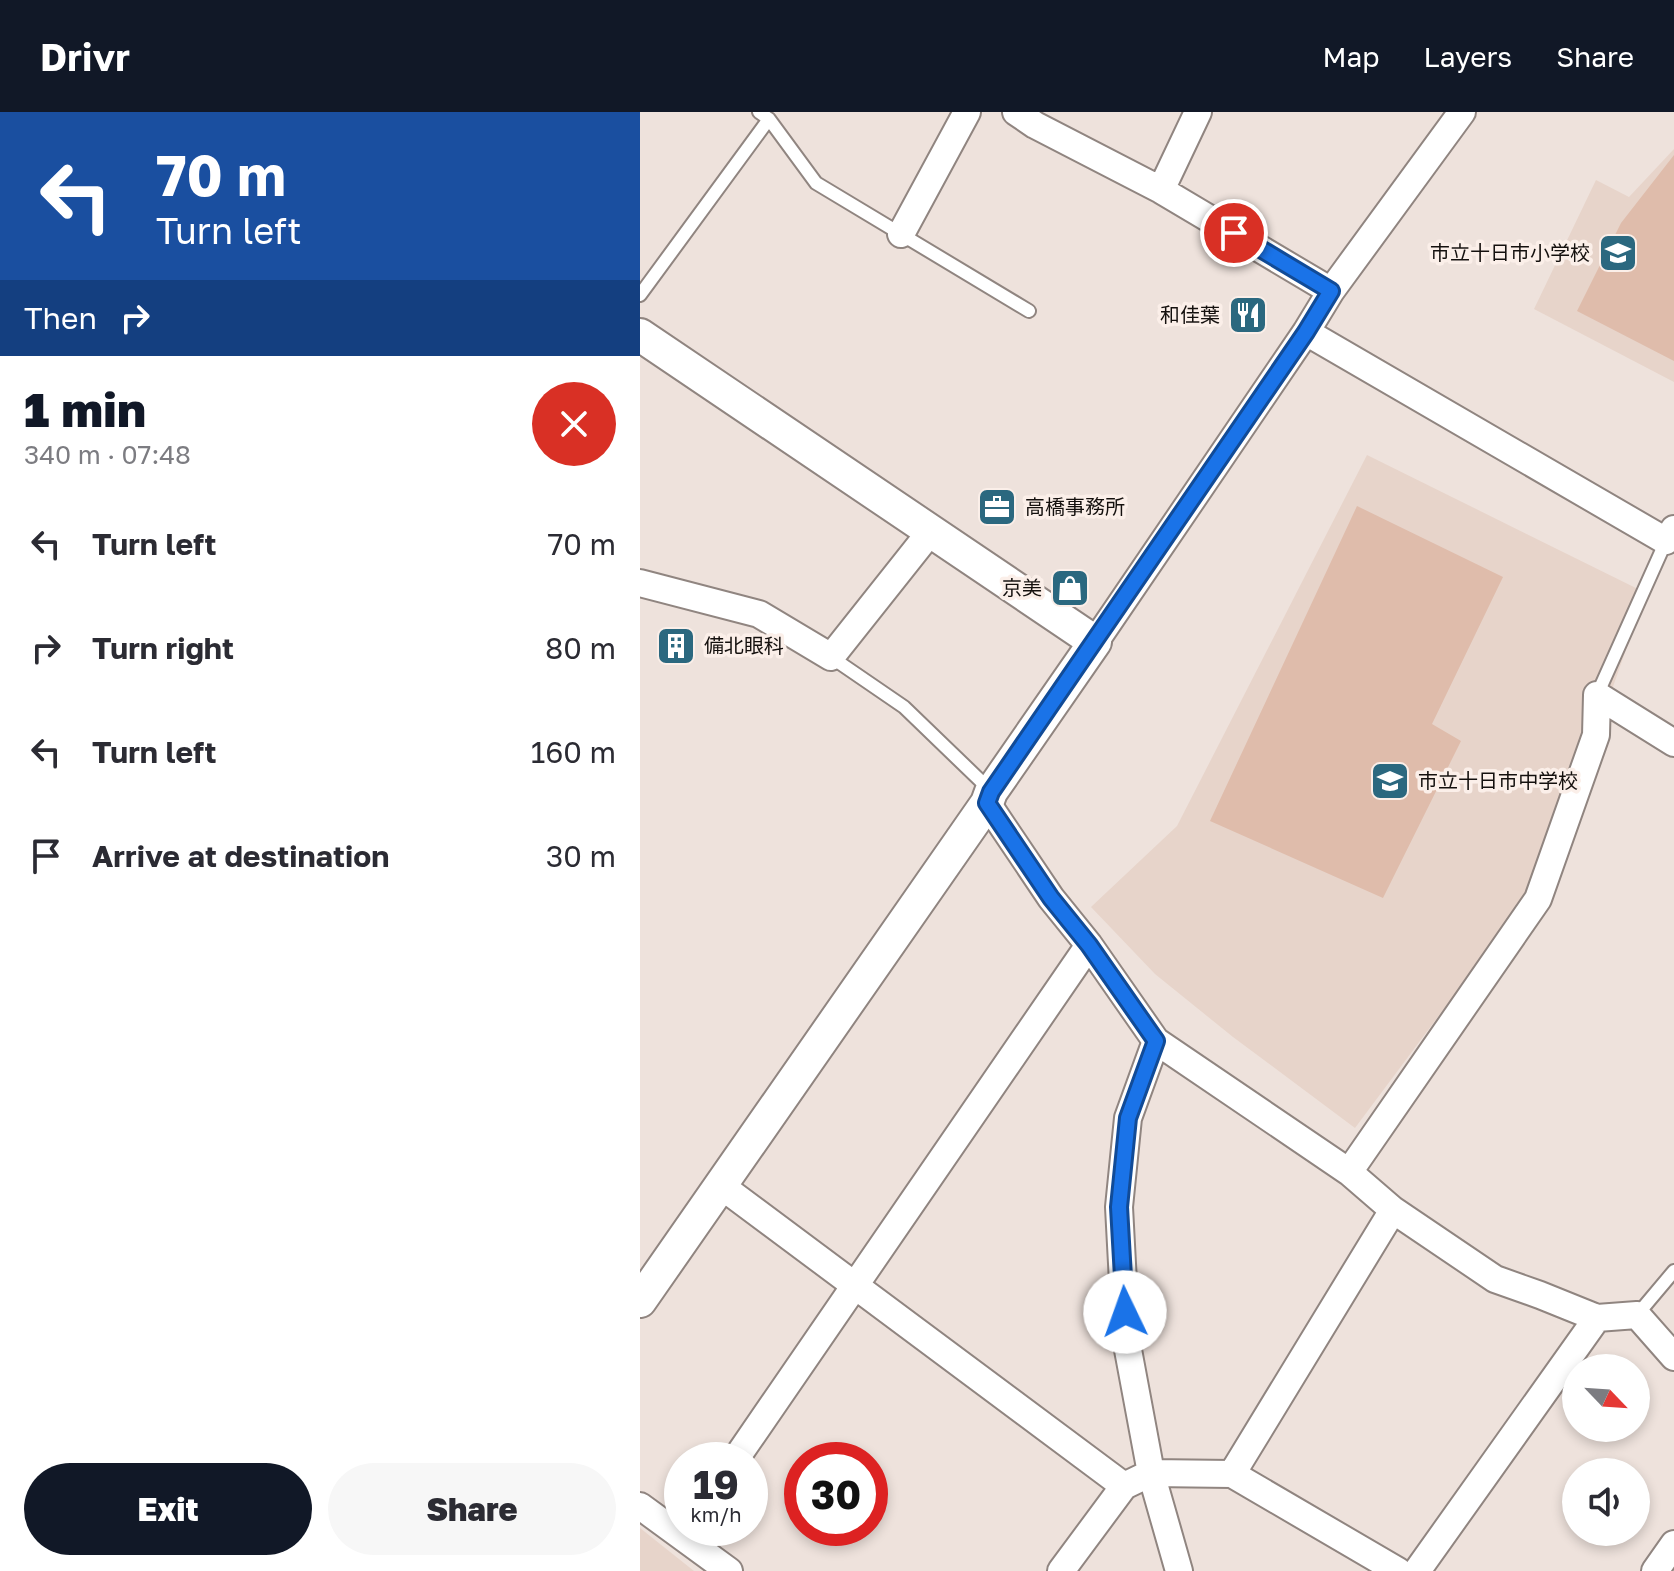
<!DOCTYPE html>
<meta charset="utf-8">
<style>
body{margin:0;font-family:"Golos Text","Noto Sans JP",sans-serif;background:#f7f7f7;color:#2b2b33;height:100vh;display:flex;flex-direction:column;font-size:30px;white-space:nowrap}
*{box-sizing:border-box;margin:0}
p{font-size:26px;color:#7c7c81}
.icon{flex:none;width:44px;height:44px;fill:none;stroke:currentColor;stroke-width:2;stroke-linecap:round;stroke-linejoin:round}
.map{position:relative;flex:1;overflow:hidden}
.panel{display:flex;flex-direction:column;background:#fff;width:640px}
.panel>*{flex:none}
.hud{background:#1a4fa0;color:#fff;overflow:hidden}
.needle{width:52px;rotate:115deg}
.buttons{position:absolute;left:922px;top:1242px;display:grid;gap:16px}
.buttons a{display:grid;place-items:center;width:88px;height:88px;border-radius:50%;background:#fff;box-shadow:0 4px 12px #0003;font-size:40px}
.speed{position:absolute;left:24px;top:1330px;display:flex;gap:16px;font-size:40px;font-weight:700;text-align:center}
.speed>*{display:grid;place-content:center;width:104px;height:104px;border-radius:50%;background:#fff;box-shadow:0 4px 12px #0003;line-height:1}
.speed small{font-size:20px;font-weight:400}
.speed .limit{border:12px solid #d22;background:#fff;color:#111}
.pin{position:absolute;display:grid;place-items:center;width:68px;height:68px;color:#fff;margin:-34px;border:4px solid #fff;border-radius:50%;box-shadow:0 2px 8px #0007}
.me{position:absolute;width:88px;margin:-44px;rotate:357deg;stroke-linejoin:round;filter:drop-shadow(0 0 6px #0008)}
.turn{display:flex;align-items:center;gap:28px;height:168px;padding:0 24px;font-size:36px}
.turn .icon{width:104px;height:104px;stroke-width:2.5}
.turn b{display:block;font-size:56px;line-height:68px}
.then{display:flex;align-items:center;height:76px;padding:0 24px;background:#0003;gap:16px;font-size:30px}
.round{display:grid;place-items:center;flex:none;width:84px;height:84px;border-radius:42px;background:#f7f7f7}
.summary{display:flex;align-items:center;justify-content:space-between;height:136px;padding:0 24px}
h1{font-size:48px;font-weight:800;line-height:60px;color:#111827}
.primary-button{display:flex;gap:16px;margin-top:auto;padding:16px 24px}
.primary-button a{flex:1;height:92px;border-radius:48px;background:#111827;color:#fff;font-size:32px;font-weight:800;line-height:92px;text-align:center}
.primary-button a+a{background:#f7f7f7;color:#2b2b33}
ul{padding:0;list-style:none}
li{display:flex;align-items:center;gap:24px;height:104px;padding:0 24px}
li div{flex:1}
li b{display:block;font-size:30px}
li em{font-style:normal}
header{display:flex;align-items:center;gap:48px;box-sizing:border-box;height:112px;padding:0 40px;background:#111827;color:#fff}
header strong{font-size:38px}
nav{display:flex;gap:44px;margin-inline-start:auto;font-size:28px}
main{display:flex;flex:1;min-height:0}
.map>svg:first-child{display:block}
.built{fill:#e7d4ca}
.park{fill:#dfbcab}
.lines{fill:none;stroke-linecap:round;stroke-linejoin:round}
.service-casing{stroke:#908580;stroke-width:16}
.minor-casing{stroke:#908580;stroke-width:30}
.tertiary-casing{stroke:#908580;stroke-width:36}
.service{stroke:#fff;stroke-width:12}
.minor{stroke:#fff;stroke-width:26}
.tertiary{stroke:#fff;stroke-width:32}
.route-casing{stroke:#114b97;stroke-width:20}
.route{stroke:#1a73e8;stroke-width:14}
.labels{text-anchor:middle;stroke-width:7;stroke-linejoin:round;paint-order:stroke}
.poi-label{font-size:20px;fill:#14100e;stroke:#fbefe9;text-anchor:end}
</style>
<header>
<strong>Drivr</strong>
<nav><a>Map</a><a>Layers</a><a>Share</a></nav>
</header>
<main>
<section class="panel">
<div class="hud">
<div class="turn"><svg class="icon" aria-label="left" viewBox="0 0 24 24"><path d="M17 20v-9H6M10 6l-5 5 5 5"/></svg><div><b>70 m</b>Turn left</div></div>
<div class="then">Then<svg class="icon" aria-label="right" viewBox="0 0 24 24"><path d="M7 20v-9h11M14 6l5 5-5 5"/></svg></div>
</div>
<div class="summary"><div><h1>1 min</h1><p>340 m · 07:48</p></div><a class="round" style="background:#d93025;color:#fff"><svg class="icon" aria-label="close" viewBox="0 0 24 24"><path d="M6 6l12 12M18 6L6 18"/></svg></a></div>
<ul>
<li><svg class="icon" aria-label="left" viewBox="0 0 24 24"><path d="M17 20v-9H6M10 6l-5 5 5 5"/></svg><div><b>Turn left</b></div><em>70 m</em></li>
<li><svg class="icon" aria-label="right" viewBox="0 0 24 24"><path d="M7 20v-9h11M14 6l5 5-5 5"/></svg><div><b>Turn right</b></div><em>80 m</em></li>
<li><svg class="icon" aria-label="left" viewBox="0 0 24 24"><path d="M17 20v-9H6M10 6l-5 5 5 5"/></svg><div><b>Turn left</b></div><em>160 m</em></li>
<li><svg class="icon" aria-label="arrive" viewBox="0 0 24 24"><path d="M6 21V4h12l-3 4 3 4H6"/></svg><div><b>Arrive at destination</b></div><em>30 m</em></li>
</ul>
<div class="primary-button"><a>Exit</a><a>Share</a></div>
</section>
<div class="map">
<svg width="1034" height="1459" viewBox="0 0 1034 1459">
<rect width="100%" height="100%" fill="#eee2dc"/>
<path class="built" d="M 1034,37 L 1034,270 L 894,197 L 956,68 L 989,85 Z
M 727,343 L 1006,481 L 909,756 L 715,1016 L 593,925 L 515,862 L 451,795 L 537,714 Z
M 0,1416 L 54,1459 L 0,1459 Z"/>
<path class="park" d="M 1034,43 L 1034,249 L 937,199 L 981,111 Z
M 717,394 L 863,465 L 792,612 L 821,629 L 743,786 L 570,709 Z"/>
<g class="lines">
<defs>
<path id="service" d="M 119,0 L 129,7 L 176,71 L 389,199
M 0,183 L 129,7
M 191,545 L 264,595 L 349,677
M 957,583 L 1026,429
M 997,1203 L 1034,1159"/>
<path id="minor" d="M 376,0 L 395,13 L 521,78 L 691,179
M 521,78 L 558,0
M 261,122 L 327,0
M 666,220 L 1026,429 L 1034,417
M 0,471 L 119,502 L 191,545 L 291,419
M 455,530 L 666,220 L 691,179 L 822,0
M 957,583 L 1034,631
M 347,691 L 411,786 L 449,833 L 516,929 L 709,1060 L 753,1098 L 855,1167 L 900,1183 L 957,1206 L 997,1203 L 1034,1245
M 516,929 L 488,1006 L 479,1095 L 486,1227 L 511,1361 L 539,1459
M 709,1060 L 898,787 L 956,623 L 957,583
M 80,1073 L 484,1374
M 95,1348 L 449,833
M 592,1362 L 753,1098
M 0,1394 L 89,1459
M 421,1459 L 484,1374 L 511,1361 L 592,1362 L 758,1459
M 777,1459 L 957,1206
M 1015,1459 L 1034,1432"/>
<path id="tertiary" d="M 0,223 L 455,530 L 351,680 L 347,691 L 0,1189"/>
</defs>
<use href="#service" class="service-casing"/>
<use href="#minor" class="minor-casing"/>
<use href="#tertiary" class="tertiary-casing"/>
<use href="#service" class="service"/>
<use href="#minor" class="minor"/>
<use href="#tertiary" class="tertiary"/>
</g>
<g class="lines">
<defs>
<path id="route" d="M 485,1200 L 479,1095 L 488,1006 L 516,929 L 449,833 L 411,786 L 347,691 L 351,680 L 666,220 L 691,179 L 594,121"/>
</defs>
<use href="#route" class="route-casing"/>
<use href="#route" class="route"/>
</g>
<defs>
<symbol id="school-square" viewBox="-11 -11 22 22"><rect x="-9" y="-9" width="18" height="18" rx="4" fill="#2b687f" stroke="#fbefe9"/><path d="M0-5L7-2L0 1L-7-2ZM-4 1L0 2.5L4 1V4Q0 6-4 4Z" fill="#fff"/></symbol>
<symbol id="restaurant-square" viewBox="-11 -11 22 22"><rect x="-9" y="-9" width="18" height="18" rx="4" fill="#2b687f" stroke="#fbefe9"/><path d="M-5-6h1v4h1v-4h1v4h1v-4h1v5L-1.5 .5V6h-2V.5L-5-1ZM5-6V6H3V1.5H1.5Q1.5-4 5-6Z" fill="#fff"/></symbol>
<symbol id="office-square" viewBox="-11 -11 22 22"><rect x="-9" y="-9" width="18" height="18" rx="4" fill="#2b687f" stroke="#fbefe9"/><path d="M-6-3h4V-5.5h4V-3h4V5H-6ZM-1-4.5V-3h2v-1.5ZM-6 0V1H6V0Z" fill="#fff"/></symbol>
<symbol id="shop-square" viewBox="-11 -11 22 22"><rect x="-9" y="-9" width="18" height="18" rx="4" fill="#2b687f" stroke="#fbefe9"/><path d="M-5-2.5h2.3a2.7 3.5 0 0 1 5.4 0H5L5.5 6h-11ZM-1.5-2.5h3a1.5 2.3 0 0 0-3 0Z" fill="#fff"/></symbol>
<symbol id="building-square" viewBox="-11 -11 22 22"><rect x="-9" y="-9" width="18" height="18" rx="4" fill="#2b687f" stroke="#fbefe9"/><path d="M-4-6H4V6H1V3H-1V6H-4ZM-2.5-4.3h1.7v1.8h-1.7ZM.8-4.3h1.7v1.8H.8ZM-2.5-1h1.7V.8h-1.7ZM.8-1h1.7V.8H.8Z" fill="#fff"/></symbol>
</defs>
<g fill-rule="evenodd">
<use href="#school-square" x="956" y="119" width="44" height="44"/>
<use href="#restaurant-square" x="586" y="181" width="44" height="44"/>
<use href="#office-square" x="335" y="373" width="44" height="44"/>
<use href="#shop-square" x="408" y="454" width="44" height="44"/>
<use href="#building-square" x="14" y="512" width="44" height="44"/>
<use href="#school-square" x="728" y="647" width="44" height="44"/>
</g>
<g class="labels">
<g class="poi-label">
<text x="950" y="148">市立十日市小学校</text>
<text x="580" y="210">和佳葉</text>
<text x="385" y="402" text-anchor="start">高橋事務所</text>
<text x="402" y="483">京美</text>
<text x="64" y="541" text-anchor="start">備北眼科</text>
<text x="778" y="676" text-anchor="start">市立十日市中学校</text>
</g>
</g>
</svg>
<div class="buttons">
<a><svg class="needle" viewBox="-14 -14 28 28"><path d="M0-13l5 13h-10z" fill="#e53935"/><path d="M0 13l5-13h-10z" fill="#7c7c81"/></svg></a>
<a><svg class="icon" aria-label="sound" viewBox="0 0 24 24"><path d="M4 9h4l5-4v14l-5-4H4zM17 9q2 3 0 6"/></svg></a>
</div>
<div class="speed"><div>19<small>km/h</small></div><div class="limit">30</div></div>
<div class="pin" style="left:594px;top:121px;background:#d93025"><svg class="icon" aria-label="arrive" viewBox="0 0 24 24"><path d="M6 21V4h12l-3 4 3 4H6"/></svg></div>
<svg class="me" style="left:485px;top:1200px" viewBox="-20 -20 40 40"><circle r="19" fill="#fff"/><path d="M0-13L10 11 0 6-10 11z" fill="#1a73e8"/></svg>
</div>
</main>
